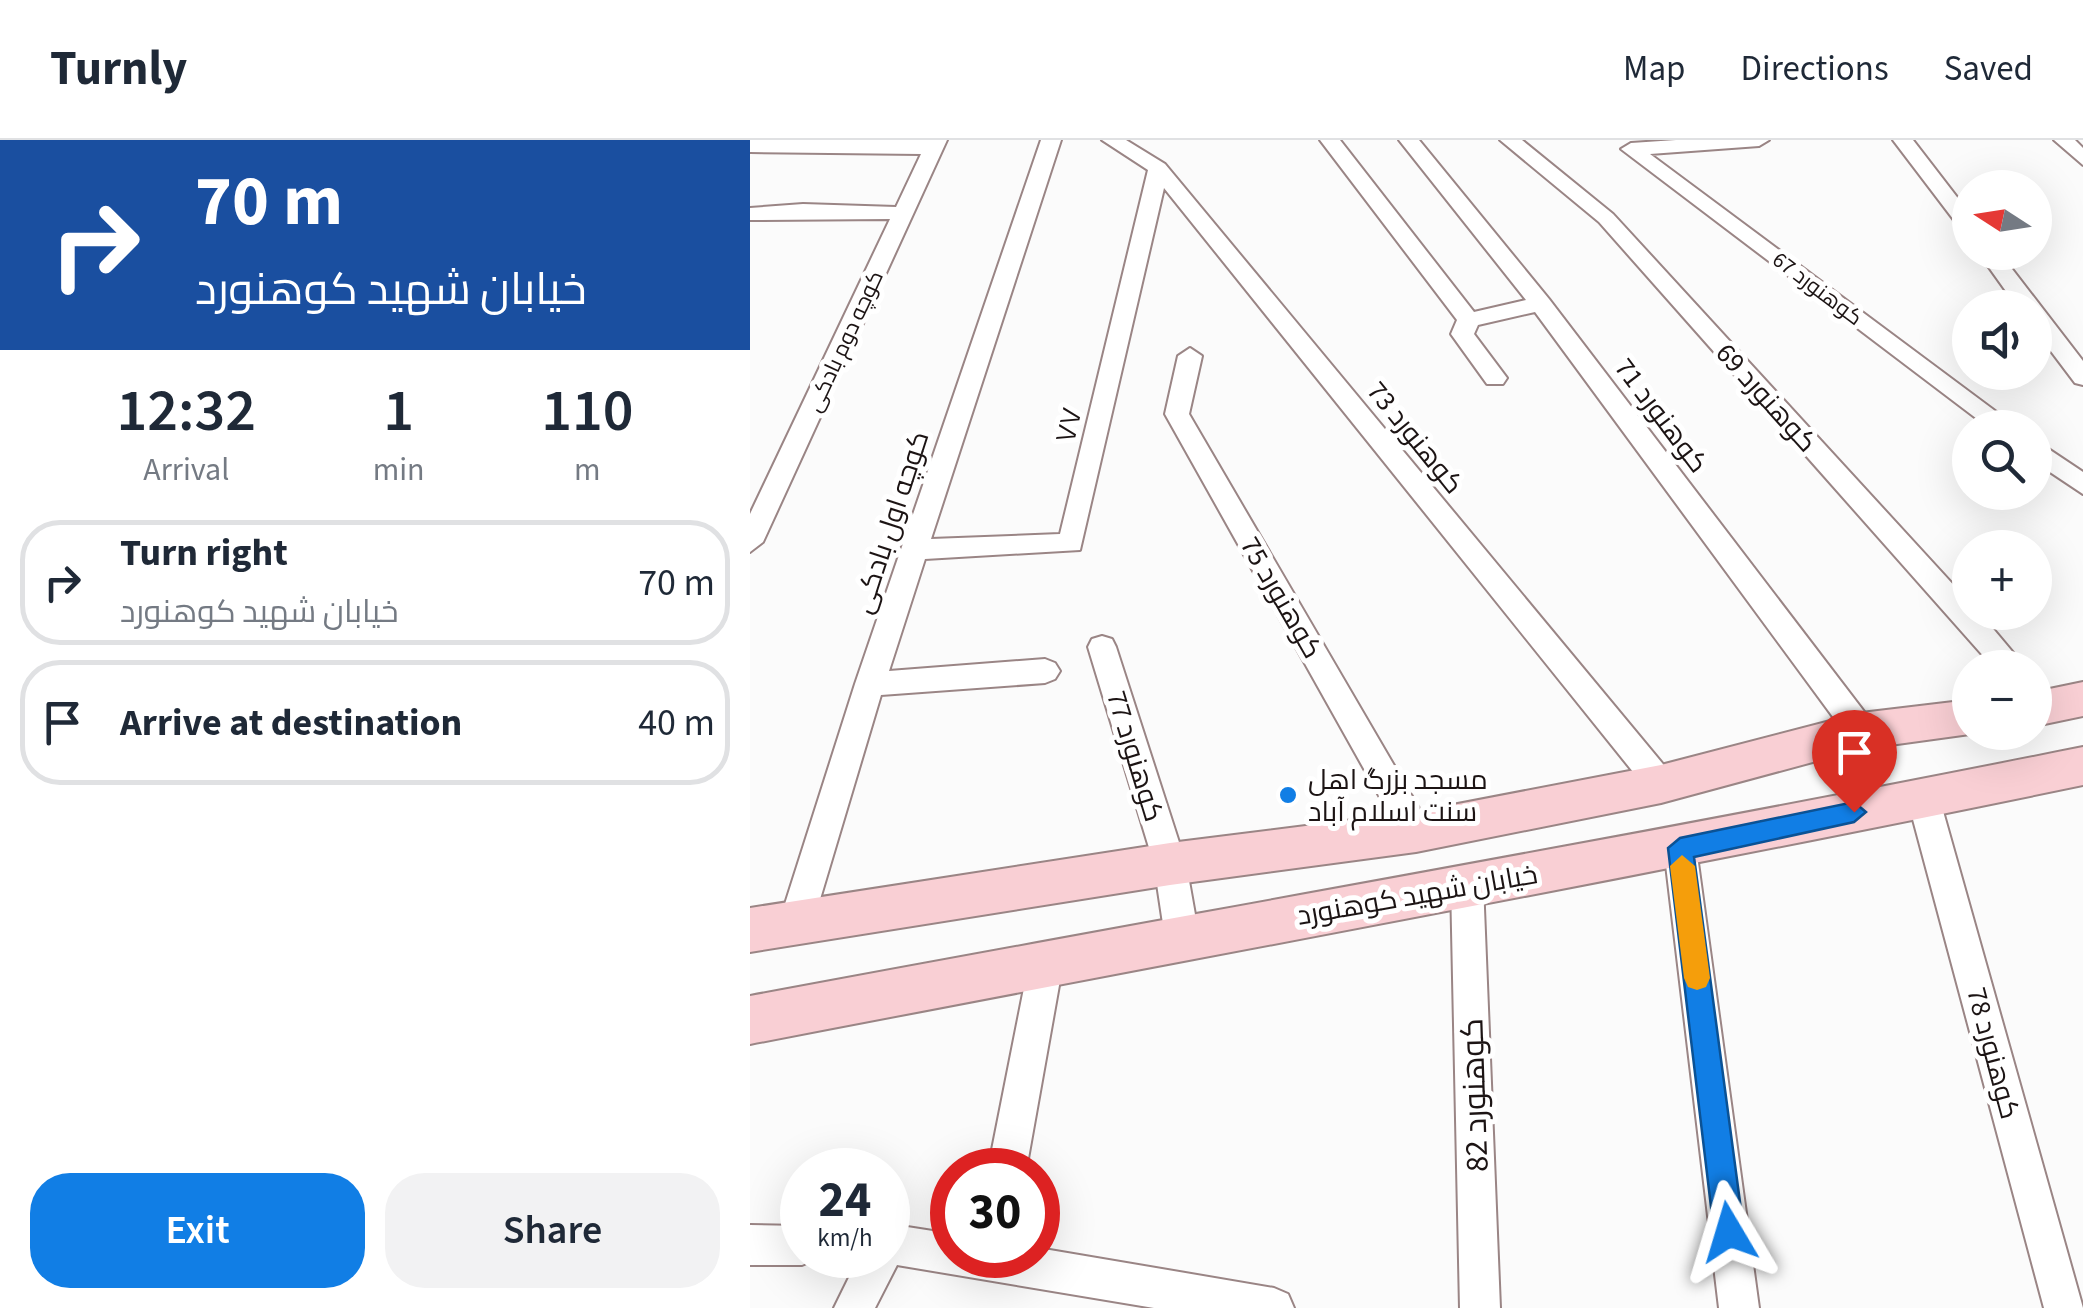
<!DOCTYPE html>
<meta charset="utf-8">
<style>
body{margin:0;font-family:"Source Sans 3",Cairo,sans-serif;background:#f2f2f3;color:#1f2937;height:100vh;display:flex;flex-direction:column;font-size:38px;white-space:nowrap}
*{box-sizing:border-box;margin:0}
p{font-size:32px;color:#747a83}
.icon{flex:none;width:55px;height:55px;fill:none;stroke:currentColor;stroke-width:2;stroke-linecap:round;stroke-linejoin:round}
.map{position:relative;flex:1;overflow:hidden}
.sheet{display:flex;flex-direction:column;background:#fff;width:750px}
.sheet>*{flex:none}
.hud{background:#1a4fa0;color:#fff;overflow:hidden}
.needle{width:65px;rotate:282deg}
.controls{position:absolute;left:1202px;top:30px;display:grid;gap:20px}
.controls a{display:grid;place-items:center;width:100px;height:100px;border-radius:50%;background:#fff;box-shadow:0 10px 40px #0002;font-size:50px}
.speed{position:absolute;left:30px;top:1008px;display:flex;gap:20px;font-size:50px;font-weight:700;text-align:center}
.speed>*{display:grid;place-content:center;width:130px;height:130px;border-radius:50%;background:#fff;box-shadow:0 10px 40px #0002;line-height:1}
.speed small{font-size:25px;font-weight:400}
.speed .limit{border:15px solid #d22;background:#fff;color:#111}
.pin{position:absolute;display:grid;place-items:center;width:85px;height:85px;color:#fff;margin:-102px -42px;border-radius:50% 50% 50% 0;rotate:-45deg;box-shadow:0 0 10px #0007}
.pin .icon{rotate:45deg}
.me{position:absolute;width:110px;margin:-55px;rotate:353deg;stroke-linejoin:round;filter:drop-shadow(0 0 8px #0008)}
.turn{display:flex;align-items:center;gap:35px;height:210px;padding:0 30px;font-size:45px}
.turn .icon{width:130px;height:130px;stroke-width:2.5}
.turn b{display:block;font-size:70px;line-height:85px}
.eta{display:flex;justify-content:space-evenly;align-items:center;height:170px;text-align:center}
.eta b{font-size:60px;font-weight:600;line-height:70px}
.cta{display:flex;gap:20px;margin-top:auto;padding:20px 30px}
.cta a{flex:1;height:115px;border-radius:40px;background:#117ee5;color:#fff;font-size:40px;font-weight:600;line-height:115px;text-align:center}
.cta a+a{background:#f2f2f3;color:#1f2937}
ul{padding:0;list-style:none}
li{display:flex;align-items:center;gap:30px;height:125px;margin:0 20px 15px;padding:0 10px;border:5px solid #e0e1e3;border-radius:40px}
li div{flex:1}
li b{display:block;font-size:38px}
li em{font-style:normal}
header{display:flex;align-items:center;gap:60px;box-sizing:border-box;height:140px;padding:0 50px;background:#fff;border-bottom:2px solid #e0e1e3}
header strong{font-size:48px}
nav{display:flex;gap:55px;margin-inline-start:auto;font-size:35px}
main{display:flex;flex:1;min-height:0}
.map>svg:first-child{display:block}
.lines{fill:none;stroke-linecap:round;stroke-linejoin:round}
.minor-casing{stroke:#9a8585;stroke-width:4}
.secondary-casing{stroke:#9a8585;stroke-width:4}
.minor{fill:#fff;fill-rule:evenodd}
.secondary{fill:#f9cfd4;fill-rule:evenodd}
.route{fill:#117ee5;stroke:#0b5295;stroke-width:2.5}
.slow{fill:#f59e0b}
.poi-dot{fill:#117ee5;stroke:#fff;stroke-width:4}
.labels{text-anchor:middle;stroke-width:10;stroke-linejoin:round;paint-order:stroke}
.far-street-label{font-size:22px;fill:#1c1414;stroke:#fff}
.street-label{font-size:28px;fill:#1c1414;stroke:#fff}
.poi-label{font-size:28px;fill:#1c1414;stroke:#fff;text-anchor:start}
.near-street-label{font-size:32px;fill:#1c1414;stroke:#fff}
</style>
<header>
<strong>Turnly</strong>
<nav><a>Map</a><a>Directions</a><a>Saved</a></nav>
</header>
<main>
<section class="sheet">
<div class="hud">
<div class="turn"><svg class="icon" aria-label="right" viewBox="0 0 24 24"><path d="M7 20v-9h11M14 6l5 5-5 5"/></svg><div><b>70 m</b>خیابان شهید کوهنورد</div></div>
</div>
<div class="eta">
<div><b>12:32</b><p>Arrival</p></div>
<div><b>1</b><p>min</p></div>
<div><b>110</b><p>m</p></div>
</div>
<ul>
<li><svg class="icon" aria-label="right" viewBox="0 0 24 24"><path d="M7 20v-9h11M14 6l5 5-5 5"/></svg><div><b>Turn right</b><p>خیابان شهید کوهنورد</p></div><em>70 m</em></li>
<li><svg class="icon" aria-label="arrive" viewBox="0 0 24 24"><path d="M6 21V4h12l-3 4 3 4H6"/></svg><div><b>Arrive at destination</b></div><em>40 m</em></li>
</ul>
<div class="cta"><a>Exit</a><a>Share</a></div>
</section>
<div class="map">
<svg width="1333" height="1168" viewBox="0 0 1333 1168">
<rect width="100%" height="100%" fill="#fbfbfb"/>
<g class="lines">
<defs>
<path id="minor" d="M 0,0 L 197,0 L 13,402 L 0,412 L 0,374 L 140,79 L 0,80 L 0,68 L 53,64 L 146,67 L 171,14 L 0,12 Z
M 291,0 L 311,0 L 181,399 L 310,394 L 398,30 L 352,0 L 376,0 L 415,24 L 922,635 L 927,644 L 922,653 L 911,657 L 900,653 L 414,48 L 330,410 L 175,419 L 139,531 L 295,519 L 305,523 L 310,531 L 305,539 L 295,543 L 131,555 L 62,786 L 57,797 L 45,802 L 33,797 L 28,786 L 105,544 Z
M 570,0 L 590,0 L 724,172 L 776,160 L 649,0 L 669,0 L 799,159 L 1122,582 L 1126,591 L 1122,600 L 1111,604 L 1100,600 L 785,172 L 728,185 L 724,194 L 757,238 L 753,244 L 737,244 L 701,194 L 707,180 Z
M 750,0 L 772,0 L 863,74 L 1220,463 L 1220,472 L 1229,472 L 1276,528 L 1244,528 L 849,82 Z
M 926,0 L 1019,0 L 1009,6 L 900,14 L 1268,288 L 1239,288 L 871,9 L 881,3 Z
M 1143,0 L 1163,0 L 1220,74 L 1220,94 L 1213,92 Z
M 1304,0 L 1325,0 L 1333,8 L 1333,25 Z
M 1228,112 L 1249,112 L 1333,221 L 1333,245 L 1325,243 L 1285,190 L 1285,168 L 1268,168 Z
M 440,208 L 452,216 L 439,274 L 677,682 L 682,692 L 677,702 L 666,706 L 655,702 L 415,274 L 428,216 Z
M 1285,300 L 1333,332 L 1333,354 L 1285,322 Z
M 352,496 L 362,499 L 366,507 L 436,724 L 449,797 L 444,808 L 432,813 L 420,808 L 415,797 L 404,724 L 338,507 L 342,499 Z
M 1173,643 L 1184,647 L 1189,657 L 1333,1168 L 1294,1168 L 1157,657 L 1162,647 Z
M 930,694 L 941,698 L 946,708 L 1009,1168 L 969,1168 L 914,708 L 919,698 Z
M 717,728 L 729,732 L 733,743 L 750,1168 L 710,1168 L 701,743 L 705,732 Z
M 296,807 L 308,811 L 313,823 L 276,1030 L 238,1030 L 279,823 L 284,811 Z
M 138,1084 L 202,1094 L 202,1115 L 288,1115 L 288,1108 L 524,1148 L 538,1154 L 544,1168 L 404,1168 L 147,1125 L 125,1168 L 84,1168 L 110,1115 L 138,1115 Z
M 0,1085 L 52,1086 L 52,1115 L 68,1115 L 66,1119 L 52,1125 L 0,1125 Z"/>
<path id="secondary" d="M 1333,542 L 1333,576 L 1285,586 L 1285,552 Z
M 1220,560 L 1220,592 L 1226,592 L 1220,594 L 1111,609 L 911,663 L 666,712 L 420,745 L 0,812 L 0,768 L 420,703 L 666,672 L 911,625 L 1111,573 Z
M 1333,607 L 1333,645 C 890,737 444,818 0,904 L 0,856 C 444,773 890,696 1333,607 Z"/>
</defs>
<use href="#minor" class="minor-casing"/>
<use href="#secondary" class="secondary-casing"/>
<use href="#minor" class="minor"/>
<use href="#secondary" class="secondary"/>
</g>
<path class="route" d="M 1104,662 L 1116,672 L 1104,682 L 944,717 L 994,1092 L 990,1102 L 979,1106 L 969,1102 L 964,1092 L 918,708 L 930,698 Z"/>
<path class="slow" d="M 932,715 L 945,726 L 960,838 L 956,847 L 947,850 L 938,847 L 934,838 L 920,726 Z"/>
<circle class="poi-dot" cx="538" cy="655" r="10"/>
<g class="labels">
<g class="far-street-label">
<text transform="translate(1068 148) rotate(37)" y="8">کوهنورد 67</text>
<text transform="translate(94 201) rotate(-65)" y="8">کوچه دوم بادکی</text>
</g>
<g class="street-label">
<text transform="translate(1017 257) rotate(48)" y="10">کوهنورد 69</text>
<text transform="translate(912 275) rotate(53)" y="10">کوهنورد 71</text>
<text transform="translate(318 285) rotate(-77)" y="10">۷۷</text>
<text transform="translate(666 297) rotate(51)" y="10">کوهنورد 73</text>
<text transform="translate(140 382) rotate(-72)" y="10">کوچه اول بادکی</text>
<text transform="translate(532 457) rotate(60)" y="10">کوهنورد 75</text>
<text transform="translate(386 616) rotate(73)" y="10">کوهنورد 77</text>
<text transform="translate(667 754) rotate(-10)" y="10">خیابان شهید کوهنورد</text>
<text transform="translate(1244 913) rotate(75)" y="10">کوهنورد 78</text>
</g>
<g class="poi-label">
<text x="558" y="649">مسجد بزرگ اهل<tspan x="558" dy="32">سنت اسلام آباد</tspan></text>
</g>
<g class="near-street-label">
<text transform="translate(724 955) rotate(-92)" y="11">کوهنورد 82</text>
</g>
</g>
</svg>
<div class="controls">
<a><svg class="needle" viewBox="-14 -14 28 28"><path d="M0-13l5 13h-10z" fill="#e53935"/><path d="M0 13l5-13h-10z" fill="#747a83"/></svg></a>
<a><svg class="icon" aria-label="sound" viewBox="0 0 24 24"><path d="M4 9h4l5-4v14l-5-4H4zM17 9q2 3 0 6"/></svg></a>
<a><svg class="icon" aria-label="search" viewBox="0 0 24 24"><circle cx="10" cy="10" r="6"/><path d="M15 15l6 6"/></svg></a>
<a>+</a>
<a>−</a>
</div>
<div class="speed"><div>24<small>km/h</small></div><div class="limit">30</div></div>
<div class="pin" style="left:1104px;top:672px;background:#d93025"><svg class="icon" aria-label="arrive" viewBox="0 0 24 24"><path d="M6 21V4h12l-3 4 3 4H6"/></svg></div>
<svg class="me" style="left:979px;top:1092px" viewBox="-20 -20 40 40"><path d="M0-17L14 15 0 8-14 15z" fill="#117ee5" stroke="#fff" stroke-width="4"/></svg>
</div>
</main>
